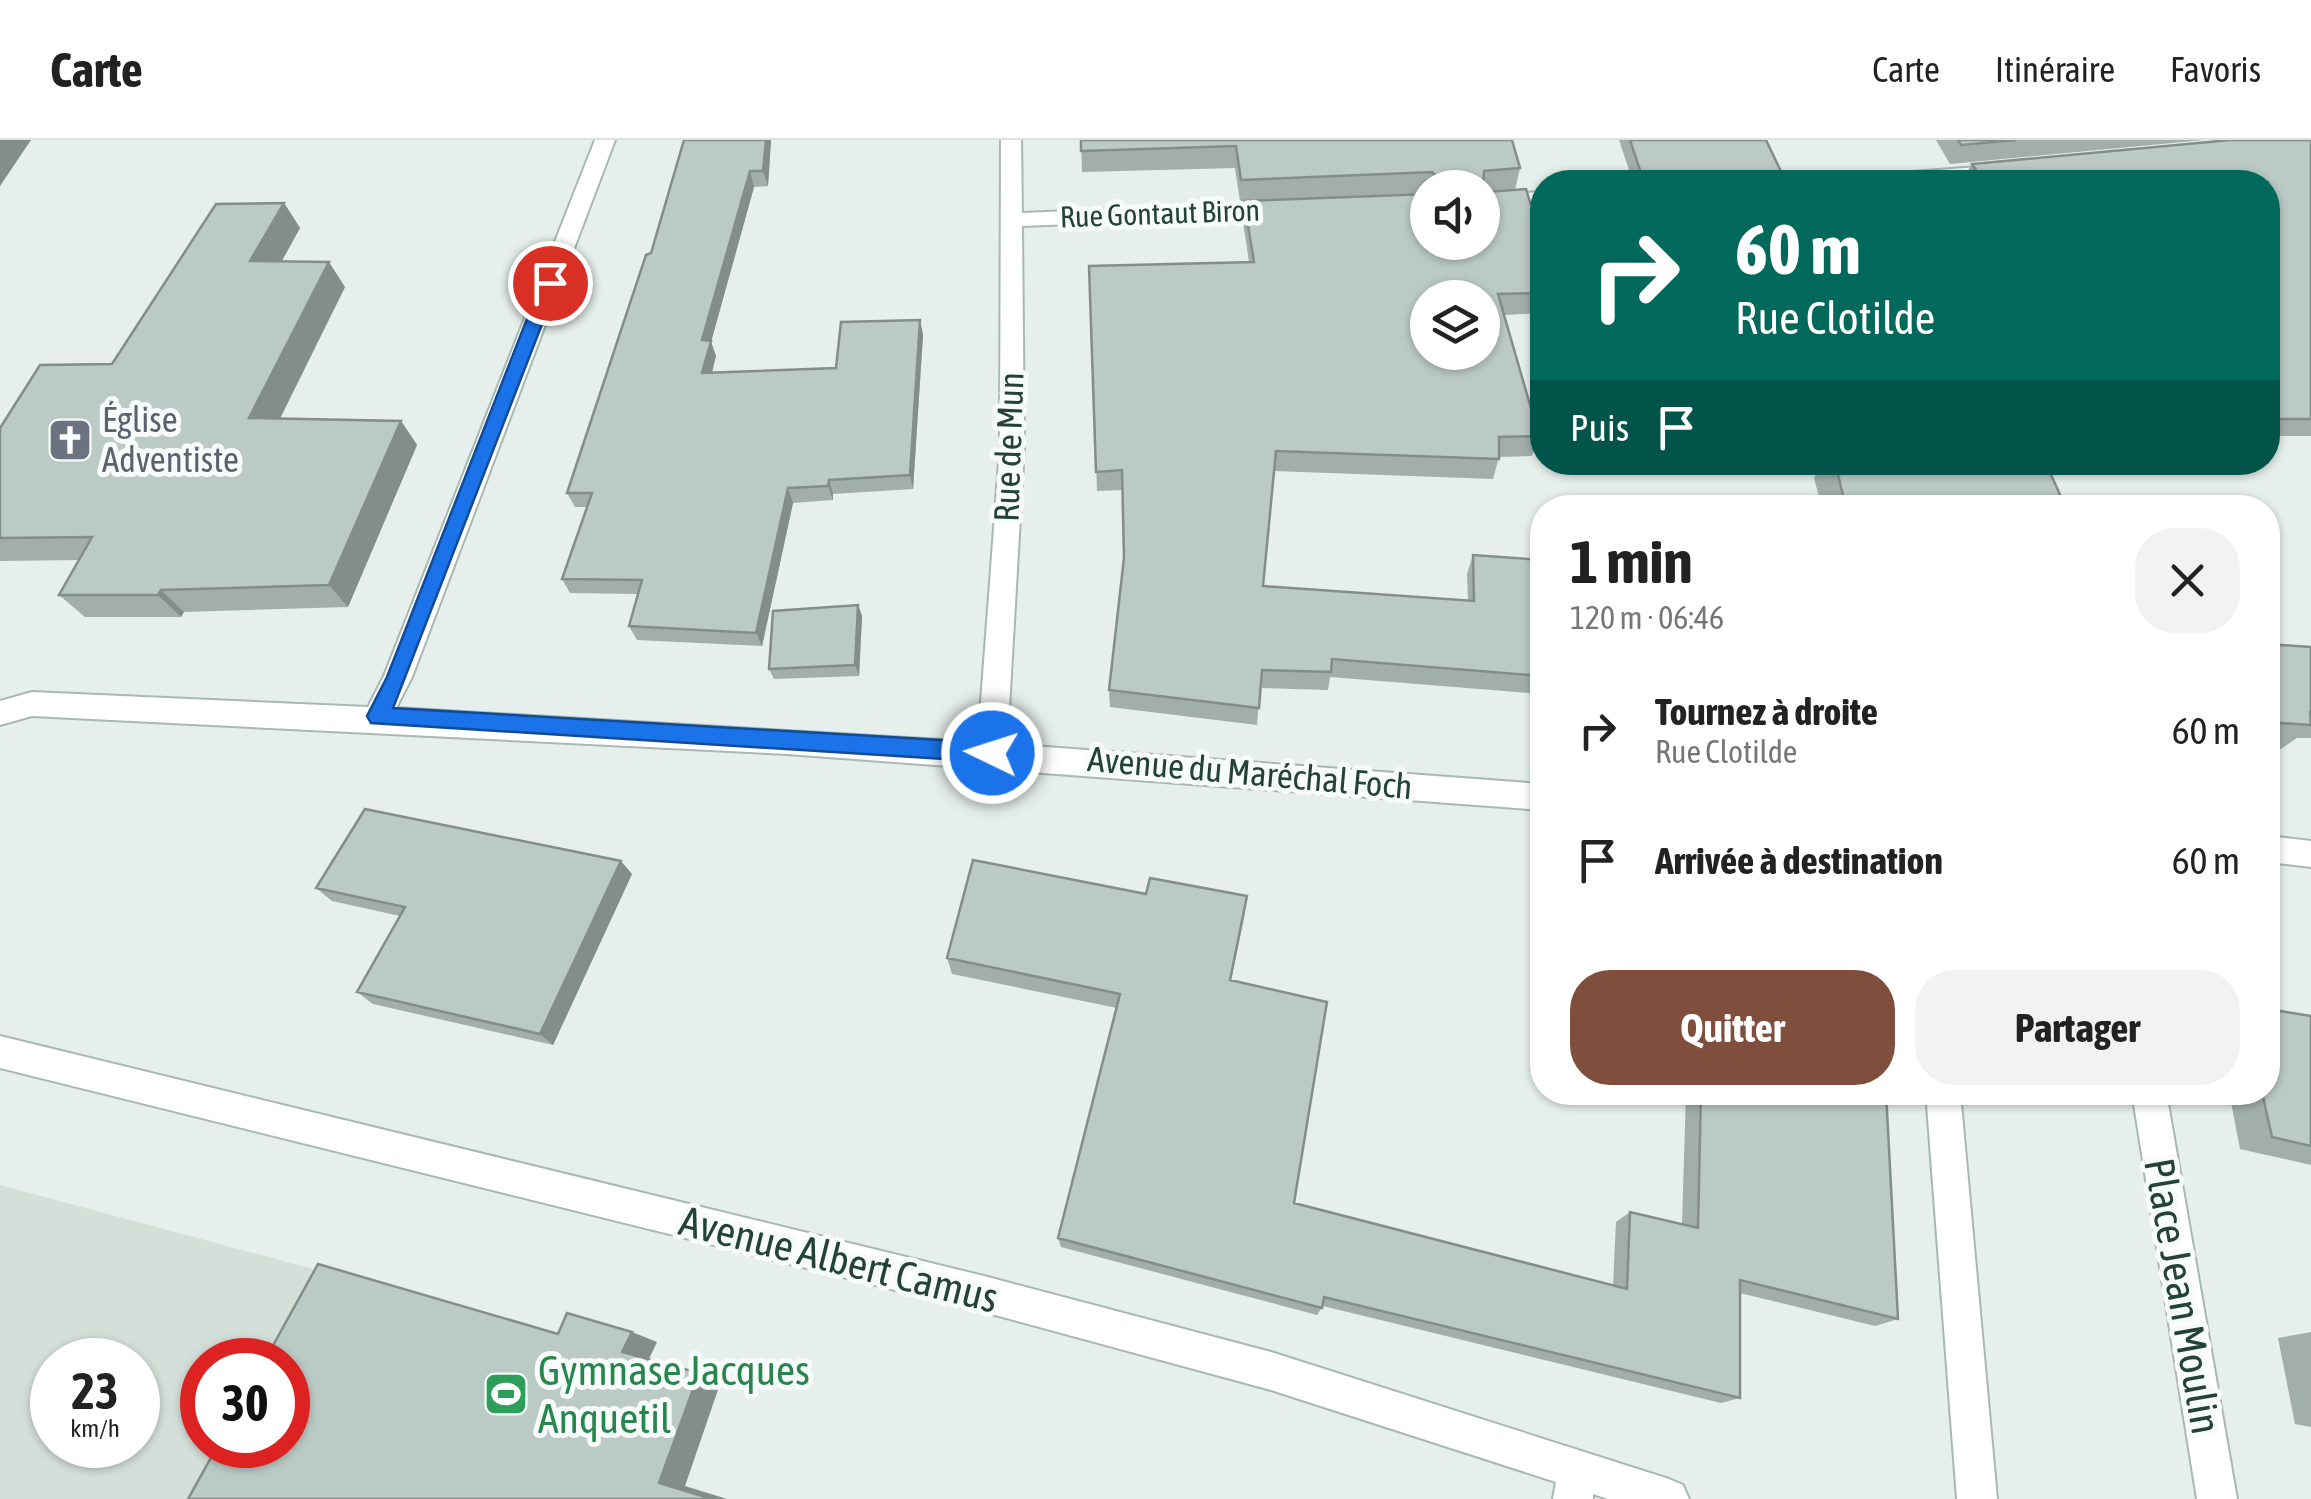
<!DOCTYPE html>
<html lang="fr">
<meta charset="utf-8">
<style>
body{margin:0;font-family:"Asap Condensed",sans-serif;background:#f2f2f2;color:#222;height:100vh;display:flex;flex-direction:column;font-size:38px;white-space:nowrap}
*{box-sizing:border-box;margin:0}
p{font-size:32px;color:#767676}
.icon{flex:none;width:55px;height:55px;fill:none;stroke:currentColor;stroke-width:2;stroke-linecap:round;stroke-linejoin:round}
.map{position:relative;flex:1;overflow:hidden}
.sheet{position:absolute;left:1530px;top:355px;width:750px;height:610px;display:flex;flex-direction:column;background:#fff;border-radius:40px;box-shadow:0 2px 8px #0004}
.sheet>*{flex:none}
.banner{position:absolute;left:1530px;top:30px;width:750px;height:305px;border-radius:40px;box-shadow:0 2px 8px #0004;background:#00695c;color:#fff;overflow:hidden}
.buttons{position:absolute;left:1410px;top:30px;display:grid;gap:20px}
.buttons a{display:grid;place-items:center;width:90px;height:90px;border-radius:50%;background:#fff;box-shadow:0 2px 8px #0004;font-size:50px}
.speed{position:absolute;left:30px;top:1198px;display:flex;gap:20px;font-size:50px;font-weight:700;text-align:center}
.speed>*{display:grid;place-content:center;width:130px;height:130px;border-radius:50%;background:#fff;box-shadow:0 2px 8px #0004;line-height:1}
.speed small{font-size:25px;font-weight:400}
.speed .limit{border:15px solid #d22;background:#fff;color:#111}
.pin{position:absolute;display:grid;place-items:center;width:85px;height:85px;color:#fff;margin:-42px;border:5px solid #fff;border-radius:50%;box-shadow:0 2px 10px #0007}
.me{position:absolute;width:110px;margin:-55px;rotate:274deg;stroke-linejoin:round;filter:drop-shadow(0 0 8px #0008)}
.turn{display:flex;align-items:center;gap:35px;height:210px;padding:0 40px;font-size:45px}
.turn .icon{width:130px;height:130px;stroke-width:2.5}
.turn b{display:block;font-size:70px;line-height:85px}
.then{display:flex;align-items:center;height:95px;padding:0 40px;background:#0003;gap:20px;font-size:38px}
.round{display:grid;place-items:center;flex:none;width:105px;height:105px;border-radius:40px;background:#f2f2f2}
.overview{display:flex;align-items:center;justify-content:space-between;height:170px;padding:0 40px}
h1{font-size:60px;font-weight:700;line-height:75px}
.primary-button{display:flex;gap:20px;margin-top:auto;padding:20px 40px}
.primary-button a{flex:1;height:115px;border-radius:40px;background:#804e3d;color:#fff;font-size:40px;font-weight:700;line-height:115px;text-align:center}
.primary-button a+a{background:#f2f2f2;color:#222}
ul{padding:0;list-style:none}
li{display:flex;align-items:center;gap:30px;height:130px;padding:0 40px}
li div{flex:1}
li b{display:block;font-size:38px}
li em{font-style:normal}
header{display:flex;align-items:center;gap:60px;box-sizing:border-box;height:140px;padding:0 50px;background:#fff;border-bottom:2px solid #e0e0e0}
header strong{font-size:48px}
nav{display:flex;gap:55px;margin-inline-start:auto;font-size:35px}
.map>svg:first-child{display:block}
.built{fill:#d4dfda;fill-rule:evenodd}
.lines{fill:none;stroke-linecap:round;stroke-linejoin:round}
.street-casing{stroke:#a8b8b2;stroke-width:4}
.street{fill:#fff;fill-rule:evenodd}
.wall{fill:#a1aea9}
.shaded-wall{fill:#838d89}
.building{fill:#bbcac4;stroke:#838d89;stroke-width:2.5;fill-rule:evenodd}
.route{fill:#1a73e8;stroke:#114b97;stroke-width:2.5}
.labels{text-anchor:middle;stroke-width:10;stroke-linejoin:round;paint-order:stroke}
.far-street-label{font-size:30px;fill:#24423a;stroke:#f7fbf9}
.worship-label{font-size:35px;fill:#5b616d;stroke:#f7fbf9;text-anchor:start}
.street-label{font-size:35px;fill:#24423a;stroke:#f7fbf9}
.near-street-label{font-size:42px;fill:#24423a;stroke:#f7fbf9}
.near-leisure-label{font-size:42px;fill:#27864d;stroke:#f7fbf9;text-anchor:start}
</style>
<header>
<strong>Carte</strong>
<nav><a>Carte</a><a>Itinéraire</a><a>Favoris</a></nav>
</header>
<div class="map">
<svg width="2311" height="1359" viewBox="0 0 2311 1359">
<rect width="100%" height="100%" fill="#e6efeb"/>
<path class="built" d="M 0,1045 L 332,1134 L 285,1220 L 202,1220 L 202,1305 L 239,1305 L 210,1359 L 0,1359 ZM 52,1220 L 138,1220 L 138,1305 L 52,1305 Z"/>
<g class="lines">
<defs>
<path id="street" d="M 595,0 L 615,0 L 412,537 L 396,568 L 978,602 L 1000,308 L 1001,0 L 1021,0 L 1022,73 L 1285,62 L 1296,69 L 1285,76 L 1022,86 L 1024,308 L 1007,604 L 1542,644 L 1542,670 L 787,614 L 32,576 L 0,585 L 0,561 L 32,552 L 368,567 L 384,536 Z
M 2005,25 L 2012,26 L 2016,31 L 2012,36 L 1937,42 L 1847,42 L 1858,36 Z
M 1542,52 L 1542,65 L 1482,69 L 1482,55 Z
M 2268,696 L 2311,701 L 2311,727 L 2268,722 Z
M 0,896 L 984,1136 L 1271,1212 L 1669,1339 L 1683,1345 L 1689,1359 L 1608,1359 L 1593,1354 L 1593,1359 L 1553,1359 L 1556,1342 L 1271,1250 L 984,1172 L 0,928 Z
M 1926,952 L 1960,952 L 1997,1359 L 1957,1359 Z
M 2132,952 L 2166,952 L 2237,1359 L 2197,1359 Z"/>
</defs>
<use href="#street" class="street-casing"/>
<use href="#street" class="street"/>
</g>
<path class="wall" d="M 684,0 L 771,0 L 768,46 L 754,47 L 711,202 L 716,216 L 712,232 L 836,228 L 920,180 L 923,195 L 913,349 L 833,354 L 833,360 L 793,363 L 762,506 L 637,500 L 629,486 L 638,454 L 570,453 L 562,439 L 587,367 L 575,367 L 567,353 L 651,113 Z
M 1081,0 L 1512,0 L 1520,28 L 1515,50 L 1538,88 L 1542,88 L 1542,173 L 1504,175 L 1539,296 L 1532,316 L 1499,317 L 1493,339 L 1274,331 L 1263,446 L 1468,461 L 1467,434 L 1473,415 L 1542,420 L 1542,554 L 1330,537 L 1328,550 L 1260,548 L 1257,585 L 1110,567 L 1109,550 L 1124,418 L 1123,350 L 1097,351 L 1089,126 L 1249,122 L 1243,82 L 1244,61 L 1428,54 L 1482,48 L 1428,48 L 1428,53 L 1240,61 L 1235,28 L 1082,32 Z
M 1619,0 L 1766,0 L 1786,42 L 1633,42 Z
M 1936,0 L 2204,0 L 1950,24 Z
M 2311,0 L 2311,296 L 2268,296 L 2268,42 L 1961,42 L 1972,24 Z
M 284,63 L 300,88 L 281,122 L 345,147 L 280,279 L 401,281 L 417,305 L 348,467 L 184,472 L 181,477 L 85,477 L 59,455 L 79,420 L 0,421 L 0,288 L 112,224 Z
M 1824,322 L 2045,322 L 2065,368 L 1822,368 L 1814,338 Z
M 858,465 L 862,476 L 859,536 L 774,539 L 769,529 Z
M 2268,504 L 2311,507 L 2311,598 L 2297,598 L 2281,609 L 2268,608 Z
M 632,734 L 553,905 L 373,864 L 357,852 L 400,776 L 332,761 L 316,748 Z
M 1245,773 L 1231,841 L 1294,1063 L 1613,1146 L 1616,1082 L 1630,1072 L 1682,1084 L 1686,952 L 1886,952 L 1898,1179 L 1875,1186 L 1740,1153 L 1740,1258 L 1721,1263 L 1323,1166 L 1317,1175 L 1061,1107 L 1058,1098 L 1117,868 L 952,834 L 947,818 Z
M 2311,876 L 2311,1025 L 2240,1009 L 2229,952 L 2268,952 Z
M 2311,1192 L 2311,1287 L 2295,1284 L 2278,1198 Z"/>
<path class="shaded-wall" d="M 0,0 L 31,0 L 0,46 Z
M 766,0 L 771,0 L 768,46 L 763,31 Z
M 750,31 L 754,47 L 711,202 L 716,216 L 708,248 L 702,233 L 702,200 Z
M 284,63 L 300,88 L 268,146 L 250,121 Z
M 329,122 L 345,147 L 268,302 L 249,278 Z
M 920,180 L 923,195 L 913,349 L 910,335 Z
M 401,281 L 417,305 L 348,467 L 329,445 Z
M 829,340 L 833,354 L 833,360 L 828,346 Z
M 788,348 L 793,363 L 762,506 L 756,493 Z
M 161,450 L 184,472 L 181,477 L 158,455 Z
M 858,465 L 862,476 L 859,536 L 855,525 Z
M 621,721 L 632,734 L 553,905 L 540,894 Z
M 632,1192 L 657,1202 L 648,1221 L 622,1212 Z
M 699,1233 L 721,1241 L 685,1346 L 727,1359 L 712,1359 L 659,1343 Z"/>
<path class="building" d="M 684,0 L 766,0 L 763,31 L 750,31 L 702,200 L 711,201 L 702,233 L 836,228 L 841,182 L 920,180 L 910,335 L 829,340 L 828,346 L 788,348 L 756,493 L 629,486 L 642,440 L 562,439 L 592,353 L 567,353 L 646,115 L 651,113 Z
M 1081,0 L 1512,0 L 1520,28 L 1484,31 L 1483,48 L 1487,52 L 1526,49 L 1538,88 L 1542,88 L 1542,153 L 1498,154 L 1539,296 L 1499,297 L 1499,319 L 1276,311 L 1263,446 L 1474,461 L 1473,415 L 1542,420 L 1542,536 L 1332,519 L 1331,532 L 1262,530 L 1259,568 L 1109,550 L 1124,418 L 1122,330 L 1096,332 L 1089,126 L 1254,122 L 1244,61 L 1428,54 L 1428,102 L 1482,102 L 1482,48 L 1434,48 L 1436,36 L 1432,32 L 1241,40 L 1236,6 L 1081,11 ZM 1428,158 L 1482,158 L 1482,212 L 1428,212 Z
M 1630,0 L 1766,0 L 1786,42 L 1644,42 Z
M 1958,0 L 2016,0 L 1961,5 Z
M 2230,0 L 2311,0 L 2311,279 L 2268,279 L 2268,42 L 1984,42 L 1972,24 Z
M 284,63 L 250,121 L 329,122 L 249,278 L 401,281 L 329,445 L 161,450 L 158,455 L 59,455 L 92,397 L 0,398 L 0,288 L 40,225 L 112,224 L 216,64 Z
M 1835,322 L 2045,322 L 2058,350 L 2065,368 L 1846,368 Z
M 858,465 L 855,525 L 769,529 L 773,471 Z
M 2268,504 L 2311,507 L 2311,572 L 2310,572 L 2311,585 L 2268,582 Z
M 365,669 L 621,721 L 540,894 L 357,852 L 405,767 L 316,748 Z
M 973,720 L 1146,754 L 1150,738 L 1247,756 L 1230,840 L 1327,862 L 1294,1063 L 1627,1149 L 1630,1072 L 1698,1088 L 1701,952 L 1886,952 L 1898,1179 L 1740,1140 L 1740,1258 L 1324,1157 L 1322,1168 L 1058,1098 L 1120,854 L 947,818 Z
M 2268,869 L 2311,876 L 2311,1006 L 2272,997 L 2262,952 L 2268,952 Z
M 318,1124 L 558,1194 L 567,1173 L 632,1192 L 622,1212 L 699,1233 L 659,1343 L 712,1359 L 188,1359 L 218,1305 L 288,1305 L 288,1220 L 265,1220 Z"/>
<path class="route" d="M 550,138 L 558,143 L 393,568 L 992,603 L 1000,606 L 1003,613 L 1000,619 L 992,622 L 371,583 L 367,576 L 387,537 L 541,143 Z"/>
<defs>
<symbol id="church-square" viewBox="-11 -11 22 22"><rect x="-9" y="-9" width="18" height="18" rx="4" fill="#6b7280" stroke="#f7fbf9"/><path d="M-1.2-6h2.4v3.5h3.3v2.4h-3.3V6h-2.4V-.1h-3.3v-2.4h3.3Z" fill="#fff"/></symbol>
<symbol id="stadium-square" viewBox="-11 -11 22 22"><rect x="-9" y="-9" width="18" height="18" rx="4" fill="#2e9e5b" stroke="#f7fbf9"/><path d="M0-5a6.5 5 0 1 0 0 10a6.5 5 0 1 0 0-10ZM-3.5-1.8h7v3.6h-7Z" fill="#fff"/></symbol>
</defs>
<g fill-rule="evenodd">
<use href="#church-square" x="45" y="275" width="50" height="50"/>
<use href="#stadium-square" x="481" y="1229" width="50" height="50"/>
</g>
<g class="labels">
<g class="far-street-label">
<text transform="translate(1160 74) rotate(-2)" y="10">Rue Gontaut Biron</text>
</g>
<g class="worship-label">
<text x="102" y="292">Église<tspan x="102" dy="40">Adventiste</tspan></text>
</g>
<g class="street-label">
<text transform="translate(1009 307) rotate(-88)" y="12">Rue de Mun</text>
<text transform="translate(1250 633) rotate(5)" y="12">Avenue du Maréchal Foch</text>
</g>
<g class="near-street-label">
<text transform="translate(839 1119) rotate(14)" y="15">Avenue Albert Camus</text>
<text transform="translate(2183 1156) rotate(80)" y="15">Place Jean Moulin</text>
</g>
<g class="near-leisure-label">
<text x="538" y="1245">Gymnase Jacques<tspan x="538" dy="48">Anquetil</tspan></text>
</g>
</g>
</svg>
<div class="buttons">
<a><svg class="icon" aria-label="sound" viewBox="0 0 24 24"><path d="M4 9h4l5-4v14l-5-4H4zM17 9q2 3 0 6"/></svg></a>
<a><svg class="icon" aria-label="layers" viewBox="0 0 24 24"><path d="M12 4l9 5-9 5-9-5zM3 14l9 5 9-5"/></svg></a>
</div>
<div class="speed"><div>23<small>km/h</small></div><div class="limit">30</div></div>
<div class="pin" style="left:550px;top:143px;background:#d93025"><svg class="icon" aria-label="arrive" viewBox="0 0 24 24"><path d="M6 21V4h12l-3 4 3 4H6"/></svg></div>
<svg class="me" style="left:992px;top:613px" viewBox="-20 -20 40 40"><circle r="17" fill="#1a73e8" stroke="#fff" stroke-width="3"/><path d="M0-11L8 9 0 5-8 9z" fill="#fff"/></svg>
<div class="banner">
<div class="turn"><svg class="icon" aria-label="right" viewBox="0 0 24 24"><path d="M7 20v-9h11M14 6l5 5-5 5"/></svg><div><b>60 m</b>Rue Clotilde</div></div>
<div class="then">Puis<svg class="icon" aria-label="arrive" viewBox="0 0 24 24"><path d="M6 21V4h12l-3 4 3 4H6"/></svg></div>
</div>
<section class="sheet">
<div class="overview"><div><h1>1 min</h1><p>120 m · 06:46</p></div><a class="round"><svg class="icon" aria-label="close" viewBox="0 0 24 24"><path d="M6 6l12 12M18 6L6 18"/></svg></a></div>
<ul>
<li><svg class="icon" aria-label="right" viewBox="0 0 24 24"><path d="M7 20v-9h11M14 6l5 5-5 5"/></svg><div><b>Tournez à droite</b><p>Rue Clotilde</p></div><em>60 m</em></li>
<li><svg class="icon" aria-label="arrive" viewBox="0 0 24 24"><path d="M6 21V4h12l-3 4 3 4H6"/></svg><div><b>Arrivée à destination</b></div><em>60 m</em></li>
</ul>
<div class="primary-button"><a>Quitter</a><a>Partager</a></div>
</section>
</div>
